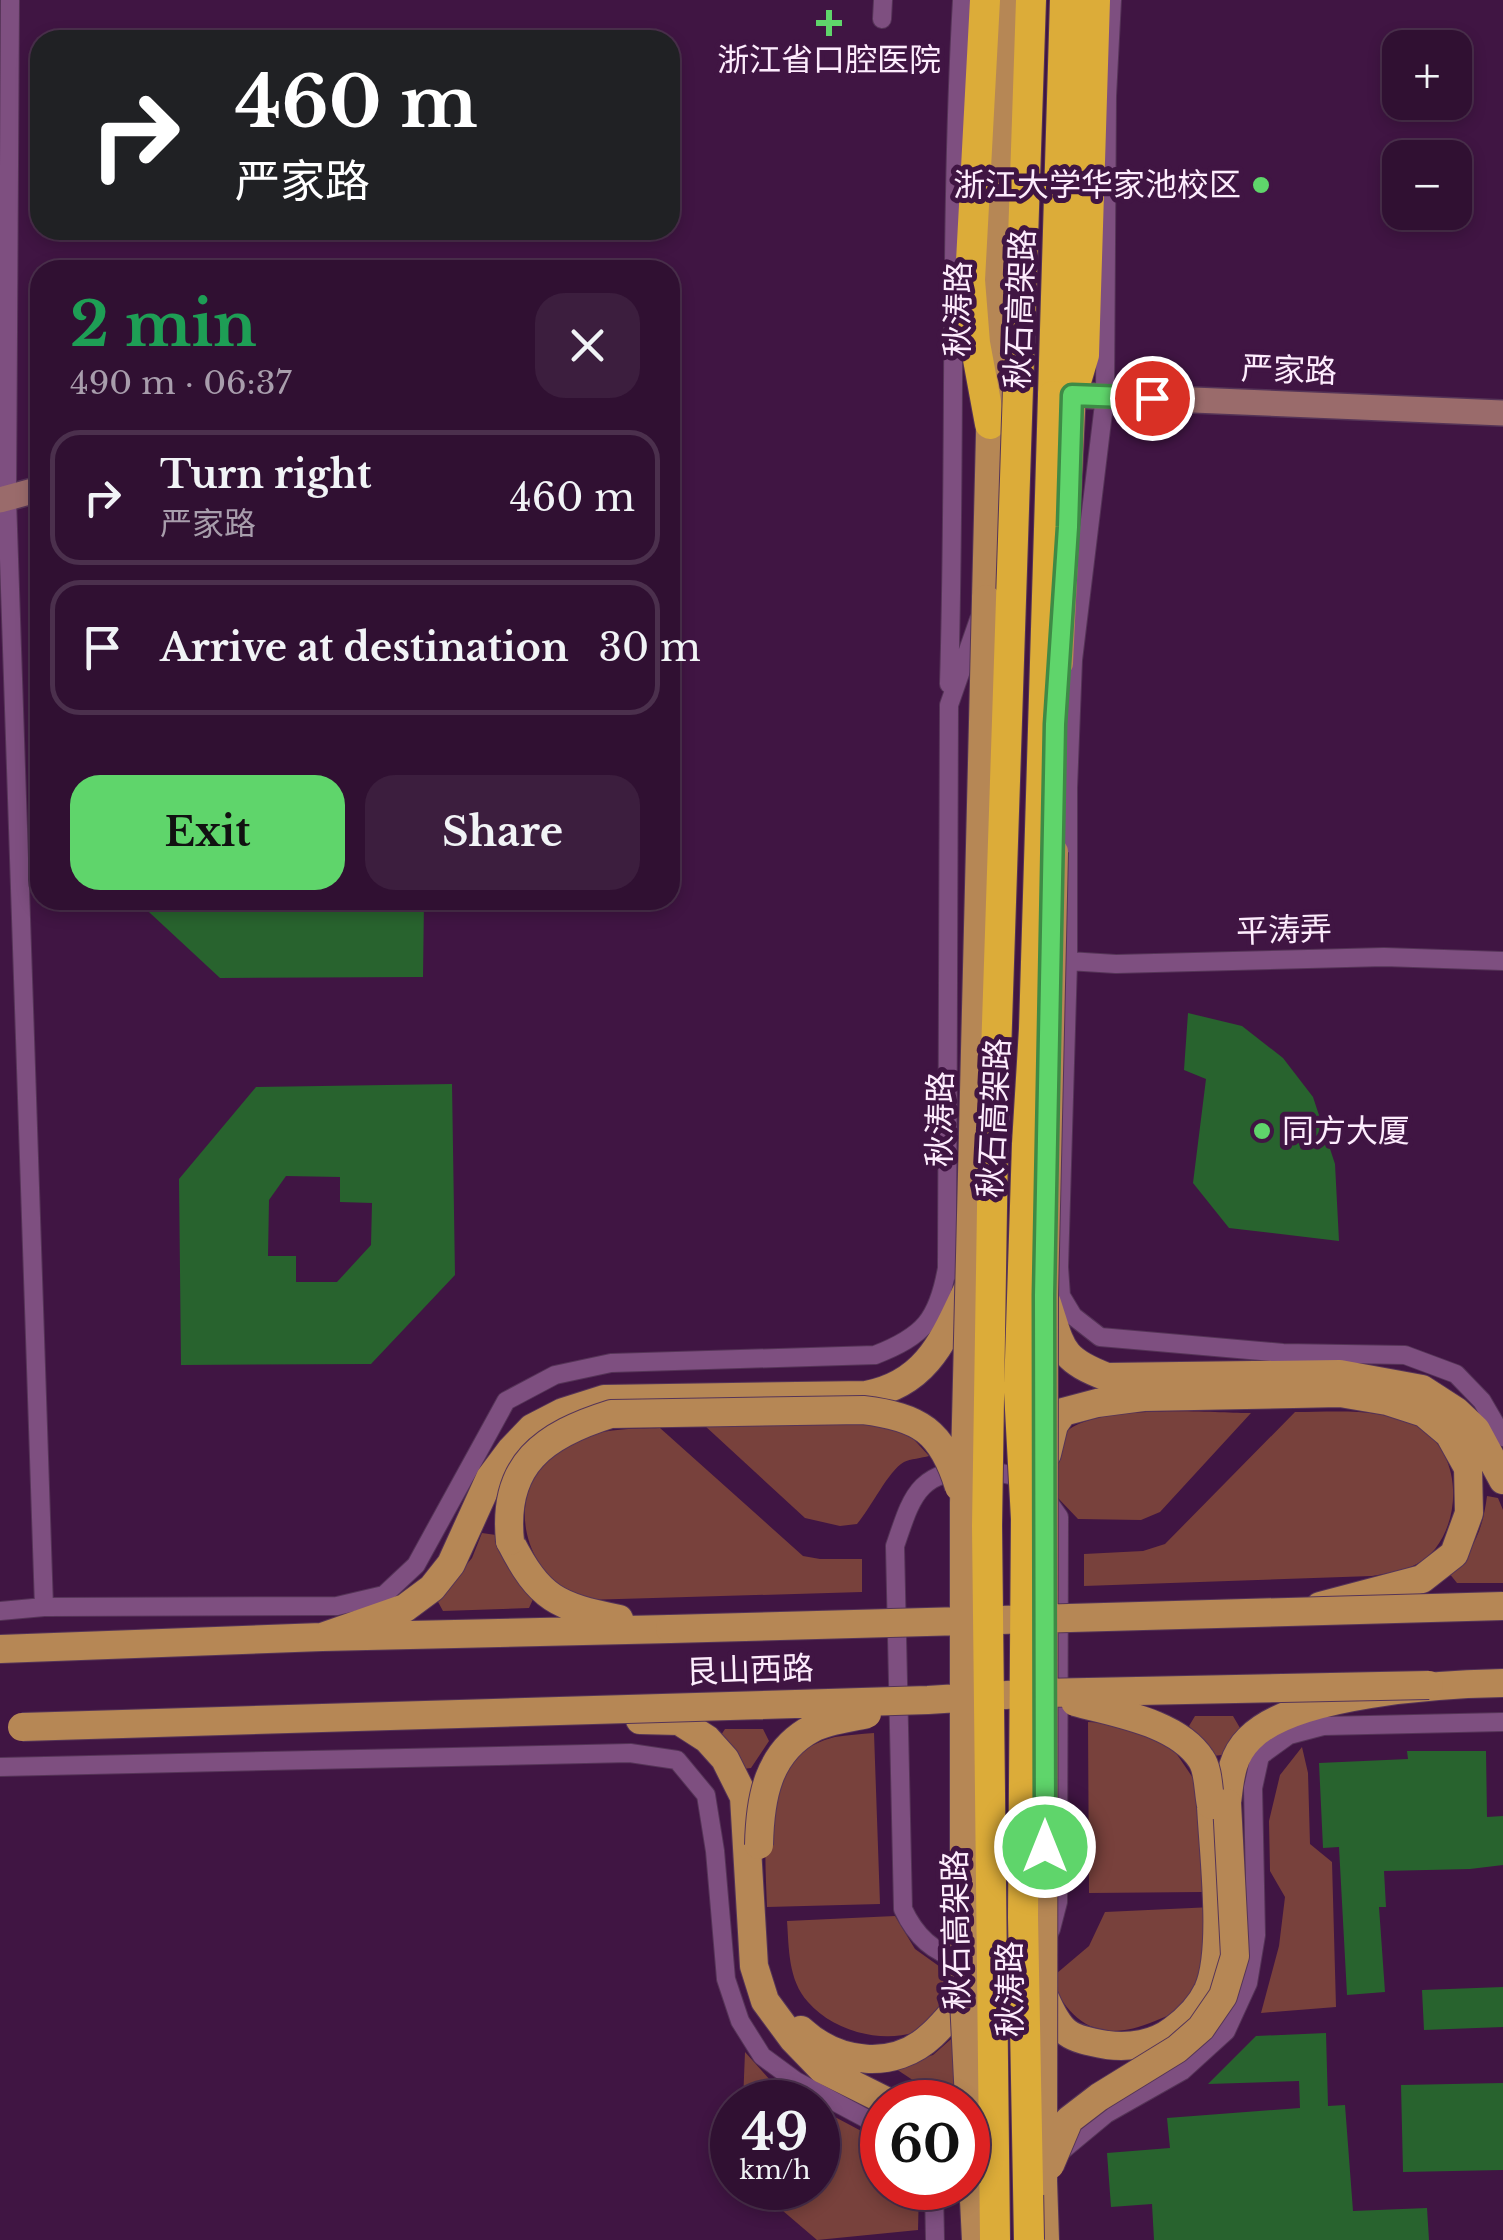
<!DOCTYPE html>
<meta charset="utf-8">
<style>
body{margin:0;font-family:"Libre Baskerville","Noto Sans SC",serif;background:#3c1e3e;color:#f1f3f6;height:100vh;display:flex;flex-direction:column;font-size:38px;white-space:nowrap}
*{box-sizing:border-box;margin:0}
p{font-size:32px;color:#a89dac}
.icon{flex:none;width:55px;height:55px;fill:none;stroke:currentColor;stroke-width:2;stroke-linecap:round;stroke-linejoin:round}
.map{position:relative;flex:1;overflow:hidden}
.drawer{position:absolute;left:30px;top:260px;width:650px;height:650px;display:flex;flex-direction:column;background:#301032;border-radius:30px;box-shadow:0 5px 15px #0003,0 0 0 2px #4b304d}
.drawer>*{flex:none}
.hud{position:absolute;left:30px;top:30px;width:650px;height:210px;border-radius:30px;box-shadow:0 5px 15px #0003,0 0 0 2px #4b304d;background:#202124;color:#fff;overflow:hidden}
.fabs{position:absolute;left:1382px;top:30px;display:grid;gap:20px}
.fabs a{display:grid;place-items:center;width:90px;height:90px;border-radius:20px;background:#301032;box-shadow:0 5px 15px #0003,0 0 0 2px #4b304d;font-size:50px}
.speed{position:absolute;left:710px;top:2080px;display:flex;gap:20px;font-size:50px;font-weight:700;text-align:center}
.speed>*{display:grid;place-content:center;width:130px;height:130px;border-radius:50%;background:#301032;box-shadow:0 5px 15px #0003,0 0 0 2px #4b304d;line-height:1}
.speed small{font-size:25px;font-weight:400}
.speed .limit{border:15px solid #d22;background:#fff;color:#111}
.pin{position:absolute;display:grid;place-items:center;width:85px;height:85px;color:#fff;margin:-42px;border:5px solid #fff;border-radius:50%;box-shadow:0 2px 10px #0007}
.me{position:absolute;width:110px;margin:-55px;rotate:0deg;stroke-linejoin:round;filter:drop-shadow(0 0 8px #0008)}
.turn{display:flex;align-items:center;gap:35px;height:210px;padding:0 40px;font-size:45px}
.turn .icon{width:130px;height:130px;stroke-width:2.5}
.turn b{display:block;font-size:70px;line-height:85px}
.round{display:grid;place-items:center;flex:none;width:105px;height:105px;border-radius:30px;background:#3c1e3e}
.overview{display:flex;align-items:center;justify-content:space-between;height:170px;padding:0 40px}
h1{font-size:60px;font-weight:800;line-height:75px;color:#1e9e55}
.cta{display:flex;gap:20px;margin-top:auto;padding:20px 40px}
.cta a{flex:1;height:115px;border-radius:30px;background:#5fd56b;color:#111;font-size:40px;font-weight:800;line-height:115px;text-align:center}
.cta a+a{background:#3c1e3e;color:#f1f3f6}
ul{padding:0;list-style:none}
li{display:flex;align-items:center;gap:30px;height:135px;margin:0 20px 15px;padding:0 20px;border:5px solid #4b304d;border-radius:30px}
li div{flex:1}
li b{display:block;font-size:38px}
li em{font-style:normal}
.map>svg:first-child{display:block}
.green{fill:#78413c}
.building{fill:#28632e;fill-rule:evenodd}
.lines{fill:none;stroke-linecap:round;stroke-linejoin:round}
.street-casing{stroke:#553457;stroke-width:20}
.secondary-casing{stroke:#553457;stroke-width:28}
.primary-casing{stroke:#553457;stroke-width:30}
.highway-casing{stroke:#553457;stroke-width:32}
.street{stroke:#7e4f80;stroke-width:18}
.secondary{stroke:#9a6b6b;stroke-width:25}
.primary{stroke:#b68755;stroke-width:28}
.highway{stroke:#dcac39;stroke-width:30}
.primary-bridge-casing{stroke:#553457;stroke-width:30;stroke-linecap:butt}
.highway-bridge-casing{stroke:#553457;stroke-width:32;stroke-linecap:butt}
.primary-bridge{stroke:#b68755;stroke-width:28}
.highway-bridge{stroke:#dcac39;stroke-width:30}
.route-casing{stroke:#3e8a46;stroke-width:25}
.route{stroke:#5fd56b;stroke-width:18}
.poi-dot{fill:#5fd56b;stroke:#401543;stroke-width:4}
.labels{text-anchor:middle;stroke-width:10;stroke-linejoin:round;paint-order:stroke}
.poi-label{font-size:32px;fill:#fdecfd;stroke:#401543}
.street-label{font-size:32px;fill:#fdecfd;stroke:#401543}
</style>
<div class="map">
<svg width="1503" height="2240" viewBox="0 0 1503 2240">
<rect width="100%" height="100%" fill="#401543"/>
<path class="green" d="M 1295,1412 C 1334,1412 1381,1407 1417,1426 C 1460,1450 1463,1513 1435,1549 C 1419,1569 1396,1572 1372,1576 L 1084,1586 L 1084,1554 L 1143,1551 L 1165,1544 Z
M 1251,1413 L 1160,1512 L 1141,1520 L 1078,1519 L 1058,1498 C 1058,1482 1053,1458 1058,1443 C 1073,1400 1212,1413 1251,1413 Z
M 880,1421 L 908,1433 L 929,1456 C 922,1458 910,1459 904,1462 C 888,1471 871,1508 857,1524 L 840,1526 L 805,1518 L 704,1425 Z
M 660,1428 L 803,1556 L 820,1559 L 862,1559 L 862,1592 L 585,1600 C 576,1596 563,1594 556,1589 C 549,1584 543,1571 539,1563 C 511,1517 525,1463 576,1440 C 603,1428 632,1429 660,1428 Z
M 1487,1496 L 1498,1498 L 1503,1510 L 1503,1583 L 1457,1583 L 1449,1573 C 1474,1552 1483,1528 1487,1496 Z
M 482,1533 L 496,1535 C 504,1561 514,1578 534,1597 L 529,1608 L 443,1611 L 437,1600 L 472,1558 Z
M 1195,1716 L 1233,1716 L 1240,1728 L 1222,1755 L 1213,1756 L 1189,1726 Z
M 1088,1722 L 1129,1724 L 1174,1750 L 1193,1778 L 1201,1815 L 1202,1892 L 1089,1893 Z
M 725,1729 L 763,1729 L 769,1741 L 751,1768 L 742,1769 L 719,1738 Z
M 874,1733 L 880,1904 L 767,1907 C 765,1844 754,1757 835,1737 C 847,1735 861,1734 874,1733 Z
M 1302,1747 L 1308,1773 L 1310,1844 L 1332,1862 L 1336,2007 L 1261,2013 L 1279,1946 L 1285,1897 L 1270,1871 L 1269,1821 L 1280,1775 Z
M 1213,1907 C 1210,1925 1209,1977 1199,1991 C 1189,2006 1171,2015 1155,2021 C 1103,2043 1073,2028 1050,1979 L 1089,1946 L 1105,1912 Z
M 895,1916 L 915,1949 L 957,1979 C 952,1995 931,2027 915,2032 C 880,2044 832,2030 808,2002 C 788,1980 789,1948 787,1921 Z
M 959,2032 L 955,2102 L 946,2102 L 893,2067 L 933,2055 Z
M 745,2052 L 779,2090 L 806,2102 L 743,2102 Z
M 818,2108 L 882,2142 L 882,2188 L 919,2188 L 918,2230 L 817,2240 L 756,2188 L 818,2188 Z"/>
<path class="building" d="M 136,900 L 424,900 L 423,977 L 220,978 Z
M 1188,1013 L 1242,1026 L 1283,1058 L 1313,1097 L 1335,1164 L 1339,1241 L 1229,1228 L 1193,1183 L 1206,1079 L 1184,1070 Z
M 452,1084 L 455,1275 L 371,1364 L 181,1365 L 179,1179 L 256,1087 ZM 286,1176 L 340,1177 L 340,1202 L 372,1203 L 371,1245 L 337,1282 L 296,1282 L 296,1256 L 268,1256 L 269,1200 Z
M 1407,1751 L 1486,1751 L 1487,1817 L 1503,1816 L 1503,1865 L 1470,1869 L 1384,1871 L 1386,1907 L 1379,1907 L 1385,1992 L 1347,1995 L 1339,1847 L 1323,1848 L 1319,1763 L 1408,1759 Z
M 1503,1987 L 1503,2027 L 1424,2030 L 1422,1990 Z
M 1326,2033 L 1328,2106 L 1345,2105 L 1353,2211 L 1427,2208 L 1429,2240 L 1154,2240 L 1152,2204 L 1111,2207 L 1107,2153 L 1170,2148 L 1167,2118 L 1300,2108 L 1299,2081 L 1208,2084 L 1256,2036 Z
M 1503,2083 L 1503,2170 L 1403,2172 L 1401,2085 Z"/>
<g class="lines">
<defs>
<path id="street" d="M 10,0 L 7,499 L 44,1607
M 882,19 L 883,0
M 949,684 C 956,456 949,228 962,0
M 1068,961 L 1116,964 L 1384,957 L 1503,961
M 1059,1267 L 1061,1296 L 1073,1316 L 1100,1337 L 1283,1353 L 1405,1355 L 1456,1374 L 1482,1401 L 1503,1437
M 1039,1270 L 1059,1267 L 1068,961 L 1068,788 L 1073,660 L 1105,396 L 1107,96 L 1112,0
M 957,1271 L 947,1268 L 949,705 L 979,619
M 983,1469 L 1033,1480 L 1059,1517 L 1058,1902 L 1051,1929 L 1037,1954 C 980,1965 931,1970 903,1909 L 895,1546 C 913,1493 918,1470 983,1469 Z
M 0,1611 L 44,1607 L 337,1606 L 384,1595 L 416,1565 L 506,1401 L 555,1375 L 611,1363 L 875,1355 C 924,1336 938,1319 947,1268
M 0,1767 L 630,1753 L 677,1760 L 706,1795 L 715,1851 L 726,1979 L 740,2021 L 762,2056 L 796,2081 L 882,2127
M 1059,2153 L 1106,2114 L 1182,2071 L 1226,2031 L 1248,1983 L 1256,1935 L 1253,1788 L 1260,1756 L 1289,1735 L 1323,1726 L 1503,1722
M 934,2188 L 935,2240"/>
<path id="secondary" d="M 1072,395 L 1503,413
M 0,500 L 40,489"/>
<path id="primary" d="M 986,599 L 995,228 L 1006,0
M 1059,663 L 1073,371
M 1047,1303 C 1062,1349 1060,1359 1107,1377 L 1340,1374 L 1422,1389 L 1456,1411 L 1476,1430 L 1503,1480
M 1047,1454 L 1054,1425 L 1063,1412 L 1097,1403 L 1143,1397 L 1340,1393 L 1387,1401 L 1424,1413 L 1449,1434 L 1468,1468 L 1469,1513 L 1454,1554 L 1422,1579 L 1320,1606
M 510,1541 C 540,1600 557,1606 619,1619
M 322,1637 L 405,1608 L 432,1588 L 451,1564 L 490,1478 L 511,1450 L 532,1428 L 563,1412 L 604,1399 L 866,1395 C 930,1383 945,1335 971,1282
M 0,1649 L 322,1637 L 670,1629
M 640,1720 L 679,1721 L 707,1739 L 725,1759 L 744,1797 L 754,1966 L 765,2001 L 793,2039 L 822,2069 L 888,2102
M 1227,1803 C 1230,1779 1231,1757 1249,1739 C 1293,1693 1441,1684 1503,1683
M 1045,1998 C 1061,2035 1068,2038 1107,2045 C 1130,2048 1155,2044 1173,2030 C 1188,2019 1200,2007 1208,1990 C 1226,1949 1213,1852 1211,1805
M 801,2030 C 838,2064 894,2071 932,2035 C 943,2025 954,2011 964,2000
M 1043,2181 L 1045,2240"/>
<path id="highway" d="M 985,0 L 970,280 L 975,343 L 990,424
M 1018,388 L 1031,0
M 1072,395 L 1084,355 L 1095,0
M 1053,396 L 1065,0"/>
</defs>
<use href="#street" class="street-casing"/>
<use href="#secondary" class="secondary-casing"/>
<use href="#primary" class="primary-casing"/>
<use href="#highway" class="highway-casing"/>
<use href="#street" class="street"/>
<use href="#secondary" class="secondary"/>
<use href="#primary" class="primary"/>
<use href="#highway" class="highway"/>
<defs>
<path id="primary-bridge" d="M 510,1541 C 502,1464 544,1435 611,1414 L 863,1410 C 920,1417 942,1431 959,1487
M 670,1629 L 1503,1606
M 1075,1702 C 1114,1713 1177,1722 1201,1759 C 1209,1770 1208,1792 1211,1805
M 22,1727 L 928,1700 L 1039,1693 L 1429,1685
M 759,1845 C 760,1799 767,1752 813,1728 C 828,1720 850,1718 867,1714
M 1050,2165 L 1069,2120 L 1099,2097 L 1177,2049 L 1201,2028 L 1223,1996 L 1235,1956 L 1227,1803
M 1043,2181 L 1044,1295 L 1054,852
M 976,2240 L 964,2000 L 964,1503 L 986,599"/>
<path id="highway-bridge" d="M 995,2240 L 987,1526 L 993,1144 L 1018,388
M 1029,2240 L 1023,1917 L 1026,1519 L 1019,1391 L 1027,1144 L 1034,1029 L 1053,396"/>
</defs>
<use href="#primary-bridge" class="primary-bridge-casing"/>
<use href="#highway-bridge" class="highway-bridge-casing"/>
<use href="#primary-bridge" class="primary-bridge"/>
<use href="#highway-bridge" class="highway-bridge"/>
</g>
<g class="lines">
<defs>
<path id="route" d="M 1045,1847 L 1044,1295 L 1055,724 L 1068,527 L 1072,395 L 1152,398"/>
</defs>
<use href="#route" class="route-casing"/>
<use href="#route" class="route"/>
</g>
<g class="poi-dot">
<path d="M824 8h10v10h10v10h-10v10h-10v-10h-10v-10h10z"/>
<circle cx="1261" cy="185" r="10"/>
<circle cx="1262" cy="1131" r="10"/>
</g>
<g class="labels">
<g class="poi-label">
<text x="829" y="71">浙江省口腔医院</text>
<text x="1241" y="196" text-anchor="end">浙江大学华家池校区</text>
<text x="1282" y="1142" text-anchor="start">同方大厦</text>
</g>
<g class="street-label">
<text transform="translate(958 309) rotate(-89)" y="11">秋涛路</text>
<text transform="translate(1020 309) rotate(-88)" y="11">秋石高架路</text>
<text transform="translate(1289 370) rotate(2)" y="11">严家路</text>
<text transform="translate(1284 930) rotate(-2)" y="11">平涛弄</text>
<text transform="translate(994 1118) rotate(-87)" y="11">秋石高架路</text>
<text transform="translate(940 1119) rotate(-89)" y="11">秋涛路</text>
<text transform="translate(750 1670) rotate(-2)" y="11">艮山西路</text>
<text transform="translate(956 1930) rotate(-91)" y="11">秋石高架路</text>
<text transform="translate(1010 1989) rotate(-90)" y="11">秋涛路</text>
</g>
</g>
</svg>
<div class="fabs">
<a>+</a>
<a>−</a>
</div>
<div class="speed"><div>49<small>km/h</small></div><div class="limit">60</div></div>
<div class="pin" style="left:1152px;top:398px;background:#d93025"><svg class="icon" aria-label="arrive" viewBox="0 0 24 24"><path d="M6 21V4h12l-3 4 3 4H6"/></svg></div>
<svg class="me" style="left:1045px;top:1847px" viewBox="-20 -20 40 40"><circle r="17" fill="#5fd56b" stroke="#fff" stroke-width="3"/><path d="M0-11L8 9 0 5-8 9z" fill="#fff"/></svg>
<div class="hud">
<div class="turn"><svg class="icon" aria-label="right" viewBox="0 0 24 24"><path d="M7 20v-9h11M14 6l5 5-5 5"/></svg><div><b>460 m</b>严家路</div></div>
</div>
<section class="drawer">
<div class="overview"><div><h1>2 min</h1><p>490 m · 06:37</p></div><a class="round"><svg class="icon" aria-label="close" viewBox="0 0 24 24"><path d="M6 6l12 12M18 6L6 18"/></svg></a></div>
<ul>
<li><svg class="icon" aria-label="right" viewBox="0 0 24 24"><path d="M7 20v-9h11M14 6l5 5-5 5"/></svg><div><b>Turn right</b><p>严家路</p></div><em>460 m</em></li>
<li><svg class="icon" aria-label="arrive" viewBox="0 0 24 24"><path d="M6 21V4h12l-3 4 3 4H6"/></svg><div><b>Arrive at destination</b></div><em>30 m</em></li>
</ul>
<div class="cta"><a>Exit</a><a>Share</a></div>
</section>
</div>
